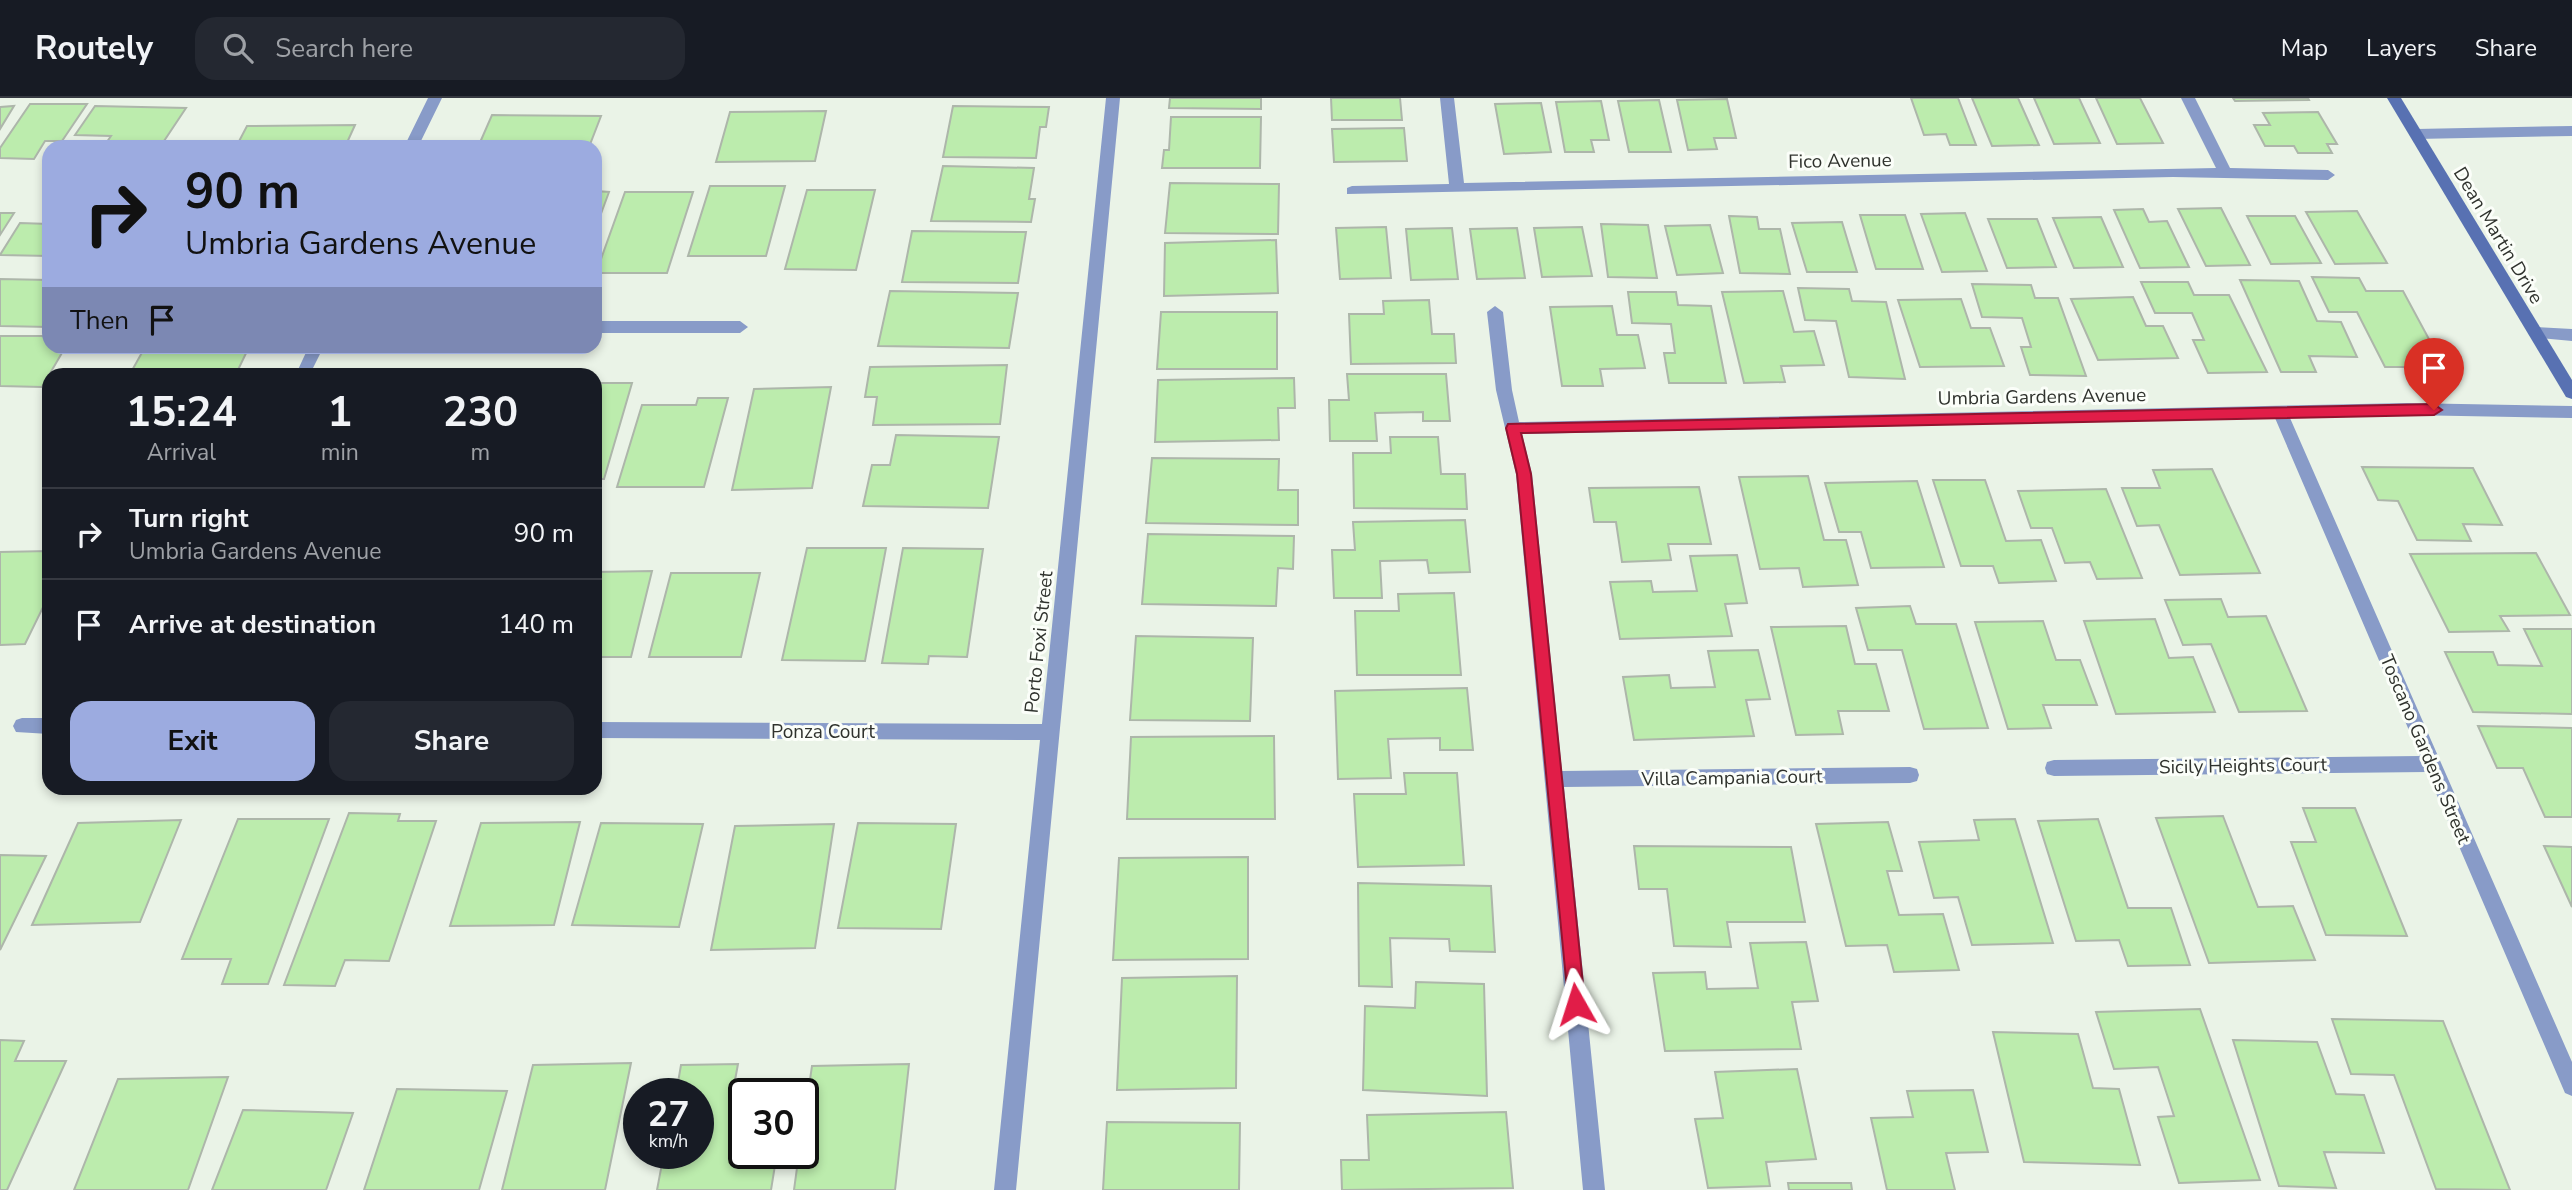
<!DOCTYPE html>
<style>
body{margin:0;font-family:"Nunito Sans",sans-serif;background:#242831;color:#f1f3f6;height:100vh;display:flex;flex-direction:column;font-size:26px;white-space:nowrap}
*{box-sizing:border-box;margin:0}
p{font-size:23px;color:#9ea1a6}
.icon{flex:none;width:38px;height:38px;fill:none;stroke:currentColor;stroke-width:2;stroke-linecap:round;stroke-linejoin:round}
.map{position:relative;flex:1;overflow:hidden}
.sheet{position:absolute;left:42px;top:270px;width:560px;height:427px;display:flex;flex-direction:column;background:#171b24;border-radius:21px;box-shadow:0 4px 10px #0003}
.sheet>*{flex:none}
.top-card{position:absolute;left:42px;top:42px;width:560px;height:214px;border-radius:21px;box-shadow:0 4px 10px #0003;background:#9cabe0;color:#111;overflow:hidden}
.speed{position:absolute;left:623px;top:980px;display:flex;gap:14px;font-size:35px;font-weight:700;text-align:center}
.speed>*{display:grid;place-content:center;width:91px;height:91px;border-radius:50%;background:#171b24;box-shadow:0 4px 10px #0003;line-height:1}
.speed small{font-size:18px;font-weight:400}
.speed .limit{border:4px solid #111;border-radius:10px;background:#fff;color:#111}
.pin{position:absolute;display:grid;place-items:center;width:60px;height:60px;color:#fff;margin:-72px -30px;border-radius:50% 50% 50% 0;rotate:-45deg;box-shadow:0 0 7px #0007}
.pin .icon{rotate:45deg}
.me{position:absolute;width:77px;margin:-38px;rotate:354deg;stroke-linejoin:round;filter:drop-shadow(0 0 5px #0008)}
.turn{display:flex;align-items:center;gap:24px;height:147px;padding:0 28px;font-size:32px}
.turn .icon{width:91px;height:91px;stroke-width:2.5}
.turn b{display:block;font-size:49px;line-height:60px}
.then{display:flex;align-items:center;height:66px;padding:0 28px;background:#0003;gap:14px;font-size:26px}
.eta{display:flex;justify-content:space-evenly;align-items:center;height:119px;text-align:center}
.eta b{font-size:42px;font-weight:700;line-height:49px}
.primary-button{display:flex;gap:14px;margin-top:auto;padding:14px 28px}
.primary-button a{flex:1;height:80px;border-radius:21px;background:#9cabe0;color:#111;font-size:28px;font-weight:700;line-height:80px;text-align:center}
.primary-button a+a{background:#242831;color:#f1f3f6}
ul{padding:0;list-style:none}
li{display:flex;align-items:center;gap:21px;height:91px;padding:0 28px;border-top:2px solid #363941}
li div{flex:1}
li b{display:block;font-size:26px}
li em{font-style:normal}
header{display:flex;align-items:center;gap:42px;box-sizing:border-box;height:98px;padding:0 35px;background:#171b24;border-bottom:2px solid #363941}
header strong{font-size:33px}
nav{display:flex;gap:38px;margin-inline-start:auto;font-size:24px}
.search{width:490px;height:63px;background:#242831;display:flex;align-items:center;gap:18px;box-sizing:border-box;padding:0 24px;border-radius:21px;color:#9ea1a6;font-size:26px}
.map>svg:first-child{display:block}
.building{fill:#bcecad;stroke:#adb6aa;stroke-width:2}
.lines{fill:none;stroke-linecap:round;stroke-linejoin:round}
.lane{fill:#889bc8;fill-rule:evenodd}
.street{fill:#889bc8;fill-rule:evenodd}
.secondary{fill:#5871b2;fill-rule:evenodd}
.route{fill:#e11d48;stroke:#92132f;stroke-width:2}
.labels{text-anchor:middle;stroke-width:6;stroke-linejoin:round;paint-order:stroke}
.street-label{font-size:19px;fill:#2f322d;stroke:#fbfef9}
</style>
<header>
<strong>Routely</strong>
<div class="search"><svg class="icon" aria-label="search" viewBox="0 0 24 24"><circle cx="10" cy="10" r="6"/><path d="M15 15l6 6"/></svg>Search here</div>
<nav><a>Map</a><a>Layers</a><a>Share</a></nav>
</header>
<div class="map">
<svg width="2572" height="1092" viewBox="0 0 2572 1092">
<rect width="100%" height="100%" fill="#eaf3e7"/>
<path class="building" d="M 1170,0 L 1261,0 L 1261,11 L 1169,10 Z
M 1331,0 L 1400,0 L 1402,22 L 1332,22 Z
M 1911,0 L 1958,0 L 1976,47 L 1950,47 L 1946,36 L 1924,37 Z
M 1972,0 L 2018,0 L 2039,47 L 1992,48 Z
M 2034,0 L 2079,0 L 2100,45 L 2054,46 Z
M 2096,0 L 2140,0 L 2163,45 L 2117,46 Z
M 2233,0 L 2308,0 L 2309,2 L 2235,3 Z
M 1727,1 L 1736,40 L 1714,40 L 1717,51 L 1688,52 L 1677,2 Z
M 1659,2 L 1671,54 L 1629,54 L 1618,3 Z
M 1601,3 L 1609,42 L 1591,42 L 1594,54 L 1565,54 L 1556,4 Z
M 1541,5 L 1551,54 L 1504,56 L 1495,6 Z
M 30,6 L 87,6 L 62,43 L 45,43 L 34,61 L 0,60 L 0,50 Z
M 14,8 L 0,31 L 0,9 Z
M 95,8 L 186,10 L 160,49 L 136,49 L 104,48 L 111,38 L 75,37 Z
M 953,8 L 1049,9 L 1046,29 L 1040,29 L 1036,60 L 943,59 Z
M 826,13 L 815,63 L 716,64 L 730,14 Z
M 2318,14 L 2337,46 L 2327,46 L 2332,55 L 2298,55 L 2294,48 L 2265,48 L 2254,27 L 2270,27 L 2263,15 Z
M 492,17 L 601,18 L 589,49 L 478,49 Z
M 1171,19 L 1261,19 L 1260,70 L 1162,70 L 1164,52 L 1169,52 Z
M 355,27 L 345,49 L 236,49 L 247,28 Z
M 1404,30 L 1407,63 L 1334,64 L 1332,31 Z
M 943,68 L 1034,70 L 1029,101 L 1035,101 L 1031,124 L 931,123 Z
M 1170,85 L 1279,86 L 1278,136 L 1165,135 Z
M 710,88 L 785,88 L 766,158 L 688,158 Z
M 807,92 L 875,92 L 856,172 L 785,171 Z
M 595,93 L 609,94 L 595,132 Z
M 625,94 L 693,94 L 667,175 L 596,175 Z
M 2221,110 L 2250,167 L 2206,168 L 2178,111 Z
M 2143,111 L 2149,124 L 2167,123 L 2189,169 L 2140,170 L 2114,112 Z
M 2357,113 L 2387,165 L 2335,166 L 2306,114 Z
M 0,115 L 14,115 L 0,137 Z
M 1965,115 L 1987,173 L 1942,174 L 1921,116 Z
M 1860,117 L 1905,117 L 1923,171 L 1876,171 Z
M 1729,118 L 1757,119 L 1759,131 L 1780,131 L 1790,176 L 1740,175 Z
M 2247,118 L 2295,118 L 2321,165 L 2271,166 Z
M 2101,119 L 2123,169 L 2074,170 L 2053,120 Z
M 1988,121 L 2037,121 L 2056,169 L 2007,170 Z
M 1842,124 L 1857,174 L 1807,174 L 1792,125 Z
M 20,125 L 49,126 L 49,158 L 0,157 Z
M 1601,126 L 1648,127 L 1657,180 L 1608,179 Z
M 1710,127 L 1723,175 L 1677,177 L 1665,128 Z
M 1386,129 L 1391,180 L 1340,181 L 1336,130 Z
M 1582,129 L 1592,178 L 1542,179 L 1534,130 Z
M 1452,130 L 1458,181 L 1411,182 L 1406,131 Z
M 1517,130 L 1525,180 L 1477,181 L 1470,131 Z
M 912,133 L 1026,134 L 1018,185 L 902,184 Z
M 1276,142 L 1278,195 L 1164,198 L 1165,145 Z
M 2312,179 L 2359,180 L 2366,193 L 2403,193 L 2444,269 L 2385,269 L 2357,214 L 2329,214 Z
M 0,181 L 49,182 L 49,229 L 0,228 Z
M 2240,182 L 2299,183 L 2317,223 L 2341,224 L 2357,259 L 2309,258 L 2316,274 L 2281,274 Z
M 2141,184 L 2188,184 L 2194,197 L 2229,197 L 2267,274 L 2208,275 L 2193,242 L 2204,242 L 2192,215 L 2155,215 Z
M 1972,186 L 2031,187 L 2035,200 L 2058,200 L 2086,278 L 2030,277 L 2021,249 L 2031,249 L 2022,220 L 1982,219 Z
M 1798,190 L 1849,191 L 1852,203 L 1886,204 L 1905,281 L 1849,279 L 1836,223 L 1805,222 Z
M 890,193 L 1018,195 L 1009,250 L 878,248 Z
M 1783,193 L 1794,234 L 1814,233 L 1824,267 L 1781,268 L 1785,284 L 1744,285 L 1722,194 Z
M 1628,194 L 1676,194 L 1678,207 L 1711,208 L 1726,285 L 1669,285 L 1664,255 L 1675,255 L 1671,226 L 1632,225 Z
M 2133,199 L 2146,228 L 2163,228 L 2178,260 L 2098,262 L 2071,201 Z
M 1961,201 L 1971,230 L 1990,230 L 2004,268 L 1920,269 L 1898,202 Z
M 1429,202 L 1432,236 L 1454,236 L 1456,265 L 1351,266 L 1349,216 L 1384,216 L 1383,203 Z
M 1612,208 L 1617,237 L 1638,237 L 1645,270 L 1600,271 L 1603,288 L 1562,288 L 1550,209 Z
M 1161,214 L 1277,214 L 1277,271 L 1157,271 Z
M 0,238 L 49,238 L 49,248 L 66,248 L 42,289 L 0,288 Z
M 249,249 L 236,276 L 130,276 L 144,251 Z
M 1007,267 L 1000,326 L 873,327 L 877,299 L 865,299 L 870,269 Z
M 1347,276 L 1446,276 L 1450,323 L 1423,323 L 1423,314 L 1375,315 L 1377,343 L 1330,343 L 1329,302 L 1349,302 Z
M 1294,280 L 1295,310 L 1278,310 L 1279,342 L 1155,344 L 1158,282 Z
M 595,285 L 632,285 L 604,381 L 595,381 Z
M 831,289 L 812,390 L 732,392 L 754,291 Z
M 698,300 L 728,300 L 704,389 L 617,389 L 642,307 L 696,307 Z
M 896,337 L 999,339 L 988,410 L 863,408 L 872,367 L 890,367 Z
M 1390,339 L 1438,339 L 1441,376 L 1465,376 L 1467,411 L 1354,410 L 1353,355 L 1391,355 Z
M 1152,360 L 1279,361 L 1278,392 L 1298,392 L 1298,427 L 1146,425 Z
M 2362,369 L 2473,370 L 2502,427 L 2463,426 L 2471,443 L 2417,442 L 2398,403 L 2378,402 Z
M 2212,371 L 2260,475 L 2180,477 L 2159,427 L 2137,428 L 2122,390 L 2160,390 L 2153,372 Z
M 1808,378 L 1824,442 L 1846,442 L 1858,487 L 1803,489 L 1799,470 L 1760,471 L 1739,379 Z
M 1933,382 L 1985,382 L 2006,443 L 2041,442 L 2056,483 L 1999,485 L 1993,468 L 1961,468 Z
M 1917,383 L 1944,469 L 1871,470 L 1861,434 L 1839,434 L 1825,385 Z
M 1699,389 L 1711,446 L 1668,446 L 1671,462 L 1622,464 L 1616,424 L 1594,424 L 1589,390 Z
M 2106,391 L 2142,480 L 2097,481 L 2090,464 L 2065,465 L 2052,430 L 2031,430 L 2018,393 Z
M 1465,422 L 1470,474 L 1429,475 L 1427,462 L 1380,463 L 1382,500 L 1334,500 L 1332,452 L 1355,452 L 1353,424 Z
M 1148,436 L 1294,438 L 1293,471 L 1278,470 L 1276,508 L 1142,506 Z
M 807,450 L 886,450 L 865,563 L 782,562 Z
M 903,450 L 983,451 L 967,559 L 929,558 L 928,566 L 882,565 Z
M 49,453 L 49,497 L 25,546 L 0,547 L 0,454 Z
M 2536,455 L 2570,517 L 2500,518 L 2509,533 L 2449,534 L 2410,456 Z
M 1737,457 L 1747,505 L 1725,506 L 1732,538 L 1620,541 L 1610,484 L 1651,483 L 1653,494 L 1697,493 L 1690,458 Z
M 652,473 L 631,559 L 595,559 L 595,474 Z
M 671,475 L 760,475 L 741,559 L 649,559 Z
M 1454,495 L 1461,577 L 1357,577 L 1355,513 L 1399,513 L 1398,496 Z
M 2221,501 L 2228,519 L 2266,518 L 2307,613 L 2239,614 L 2211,546 L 2183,547 L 2165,502 Z
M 1910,508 L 1916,526 L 1956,526 L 1988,630 L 1924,631 L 1902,552 L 1868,552 L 1856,510 Z
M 2155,521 L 2169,560 L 2193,559 L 2215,614 L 2116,616 L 2084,523 Z
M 2043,523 L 2056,562 L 2080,562 L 2097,607 L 2043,607 L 2051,630 L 2008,631 L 1975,524 Z
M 1846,528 L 1855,566 L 1876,566 L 1889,613 L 1838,613 L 1843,636 L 1796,637 L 1771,529 Z
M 2524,531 L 2572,531 L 2572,616 L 2473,614 L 2445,554 L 2493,554 L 2498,567 L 2542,568 Z
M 1136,538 L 1253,540 L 1250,623 L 1130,622 Z
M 1758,552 L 1770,601 L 1746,602 L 1754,638 L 1634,642 L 1623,579 L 1669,577 L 1671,590 L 1715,589 L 1708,553 Z
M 1467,590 L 1473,652 L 1440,652 L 1440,640 L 1388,641 L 1391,680 L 1338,681 L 1335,593 Z
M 2478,628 L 2572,630 L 2572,719 L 2545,719 L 2523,670 L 2497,670 Z
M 1274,638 L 1275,721 L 1127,721 L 1131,639 Z
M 1404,675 L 1457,675 L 1464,767 L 1358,769 L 1354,696 L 1406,696 Z
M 2303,710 L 2355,710 L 2407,838 L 2326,837 L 2291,744 L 2316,744 Z
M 349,715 L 400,716 L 398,723 L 436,723 L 389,863 L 345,862 L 335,888 L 284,887 Z
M 2223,718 L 2258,809 L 2293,808 L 2315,862 L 2209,865 L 2156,720 Z
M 238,721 L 329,721 L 268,886 L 222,886 L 231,861 L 182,861 Z
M 2015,721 L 2053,845 L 1972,847 L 1958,799 L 1934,800 L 1919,744 L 1979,742 L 1974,722 Z
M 2098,721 L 2128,810 L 2171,810 L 2190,867 L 2128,868 L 2119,842 L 2076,843 L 2038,723 Z
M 181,722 L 140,824 L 32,827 L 78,725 Z
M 580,724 L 554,827 L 450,828 L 481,725 Z
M 1888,724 L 1902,773 L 1887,773 L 1899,817 L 1943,816 L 1959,872 L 1894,874 L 1887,847 L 1846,848 L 1816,726 Z
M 601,725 L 703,726 L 679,829 L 572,827 Z
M 858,725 L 956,726 L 941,831 L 838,830 Z
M 834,726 L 815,850 L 711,852 L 735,728 Z
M 1634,748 L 1791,749 L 1805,824 L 1727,824 L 1731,849 L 1674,848 L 1667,791 L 1639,791 Z
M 2544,748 L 2572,749 L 2572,809 Z
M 0,757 L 46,758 L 0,852 Z
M 1248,759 L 1248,861 L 1113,862 L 1119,760 Z
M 1358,785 L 1491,788 L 1495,854 L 1450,853 L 1449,841 L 1390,840 L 1392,889 L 1359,888 Z
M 1806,844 L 1818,903 L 1792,904 L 1801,951 L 1665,953 L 1653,875 L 1705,874 L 1707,891 L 1758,890 L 1750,845 Z
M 1237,878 L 1236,990 L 1117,992 L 1122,880 Z
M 1416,884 L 1484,886 L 1487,998 L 1363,992 L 1365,908 L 1415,910 Z
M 2200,911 L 2260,1082 L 2179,1085 L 2158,1019 L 2174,1018 L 2158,969 L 2114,971 L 2096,914 Z
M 2332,921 L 2443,923 L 2510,1092 L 2436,1091 L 2394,977 L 2351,976 Z
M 1993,934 L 2078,936 L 2093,990 L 2119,991 L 2140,1067 L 2024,1064 Z
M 0,942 L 24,943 L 15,963 L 66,963 L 7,1092 L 0,1092 Z
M 2233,942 L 2317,944 L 2336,996 L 2364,997 L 2384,1055 L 2324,1054 L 2336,1090 L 2279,1088 Z
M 631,965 L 605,1092 L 502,1092 L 533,967 Z
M 738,966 L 733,993 L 787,992 L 786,996 L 744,996 L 744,1055 L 777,1055 L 771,1092 L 657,1092 L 664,1055 L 698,1055 L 698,996 L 676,996 L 681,967 Z
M 909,966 L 895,1092 L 794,1092 L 799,1055 L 803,1055 L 803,1029 L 812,968 Z
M 1797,971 L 1816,1061 L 1766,1064 L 1770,1088 L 1708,1090 L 1695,1021 L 1723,1020 L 1715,974 Z
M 228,979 L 188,1092 L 74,1092 L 118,981 Z
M 397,991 L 507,993 L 479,1092 L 364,1092 Z
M 1973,992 L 1988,1054 L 1946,1055 L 1955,1092 L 1887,1092 L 1871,1020 L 1913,1019 L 1907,993 Z
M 243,1012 L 353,1015 L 326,1092 L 212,1092 Z
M 1506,1014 L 1513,1090 L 1342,1092 L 1341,1062 L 1369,1062 L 1367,1017 Z
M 1107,1024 L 1240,1025 L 1239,1092 L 1103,1092 Z
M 1788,1085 L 1851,1085 L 1852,1092 L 1789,1092 Z"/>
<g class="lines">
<path class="lane" d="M 2536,229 L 2572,231 L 2572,243 L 2531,239 L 2528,235 Z"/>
<path class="street" d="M 428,0 L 442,0 L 418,49 L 404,49 Z
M 1106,0 L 1120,0 L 1016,1092 L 994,1092 L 1040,642 L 595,640 L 595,624 L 1042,626 Z
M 1440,0 L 1454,0 L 1464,85 L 2216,70 L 2181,0 L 2195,0 L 2230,70 L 2328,72 L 2335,77 L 2328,82 L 2173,79 L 1347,96 L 1347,90 L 1352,88 L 1449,86 Z
M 2572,28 L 2572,38 L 2416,41 L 2409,36 L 2416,31 Z
M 1495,208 L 1503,214 L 1512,292 L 1519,324 L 2407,305 L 2572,308 L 2572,320 L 2407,317 L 2290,320 L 2572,964 L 2572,998 L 2565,995 L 2427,674 L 2054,678 L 2047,676 L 2045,670 L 2047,664 L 2054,662 L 2420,658 L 2275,320 L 1522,336 L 1532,376 L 1562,673 L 1910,669 L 1917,671 L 1919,677 L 1917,683 L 1910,685 L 1564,689 L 1605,1092 L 1583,1092 L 1516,376 L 1496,292 L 1487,214 Z
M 595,223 L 740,223 L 748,229 L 740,235 L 595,235 Z
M 309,248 L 324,248 L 310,276 L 296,276 Z
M 22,620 L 49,620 L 49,636 L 16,634 L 13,628 L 16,622 Z"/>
<path class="secondary" d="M 2387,0 L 2401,0 L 2572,282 L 2572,301 L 2566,299 Z"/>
</g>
<path class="route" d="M 2434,306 L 2442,312 L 2434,317 L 1521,335 L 1531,376 L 1585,906 L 1582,912 L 1576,915 L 1569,912 L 1517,376 L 1506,330 L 1508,326 Z"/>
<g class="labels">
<g class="street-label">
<text transform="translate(1840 62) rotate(-1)" y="7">Fico Avenue</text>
<text transform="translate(2499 137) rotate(59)" y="7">Dean Martin Drive</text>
<text transform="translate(2042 298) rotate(-1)" y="7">Umbria Gardens Avenue</text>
<text transform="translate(1038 544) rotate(-84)" y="7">Porto Foxi Street</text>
<text x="823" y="640">Ponza Court</text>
<text transform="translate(2426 651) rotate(67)" y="7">Toscano Gardens Street</text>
<text transform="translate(2243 667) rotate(-1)" y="7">Sicily Heights Court</text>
<text transform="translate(1732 679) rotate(-1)" y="7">Villa Campania Court</text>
</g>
</g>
</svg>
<div class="speed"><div>27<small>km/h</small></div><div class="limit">30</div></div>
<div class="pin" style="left:2434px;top:312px;background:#d93025"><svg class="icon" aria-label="arrive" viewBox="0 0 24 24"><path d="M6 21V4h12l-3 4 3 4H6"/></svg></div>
<svg class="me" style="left:1576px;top:906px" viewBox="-20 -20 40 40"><path d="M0-17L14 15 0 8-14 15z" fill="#e11d48" stroke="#fff" stroke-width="4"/></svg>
<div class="top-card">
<div class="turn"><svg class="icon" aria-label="right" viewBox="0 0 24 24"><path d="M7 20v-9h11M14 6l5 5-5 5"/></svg><div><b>90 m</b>Umbria Gardens Avenue</div></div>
<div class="then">Then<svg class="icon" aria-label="arrive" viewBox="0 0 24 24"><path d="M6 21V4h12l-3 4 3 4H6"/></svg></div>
</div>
<section class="sheet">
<div class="eta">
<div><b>15:24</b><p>Arrival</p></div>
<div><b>1</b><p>min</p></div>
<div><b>230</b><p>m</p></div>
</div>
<ul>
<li><svg class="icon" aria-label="right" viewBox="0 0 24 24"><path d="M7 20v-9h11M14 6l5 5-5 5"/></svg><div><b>Turn right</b><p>Umbria Gardens Avenue</p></div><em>90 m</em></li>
<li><svg class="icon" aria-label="arrive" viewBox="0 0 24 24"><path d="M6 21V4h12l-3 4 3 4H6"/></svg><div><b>Arrive at destination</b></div><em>140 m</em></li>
</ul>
<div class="primary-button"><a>Exit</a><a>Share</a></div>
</section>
</div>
